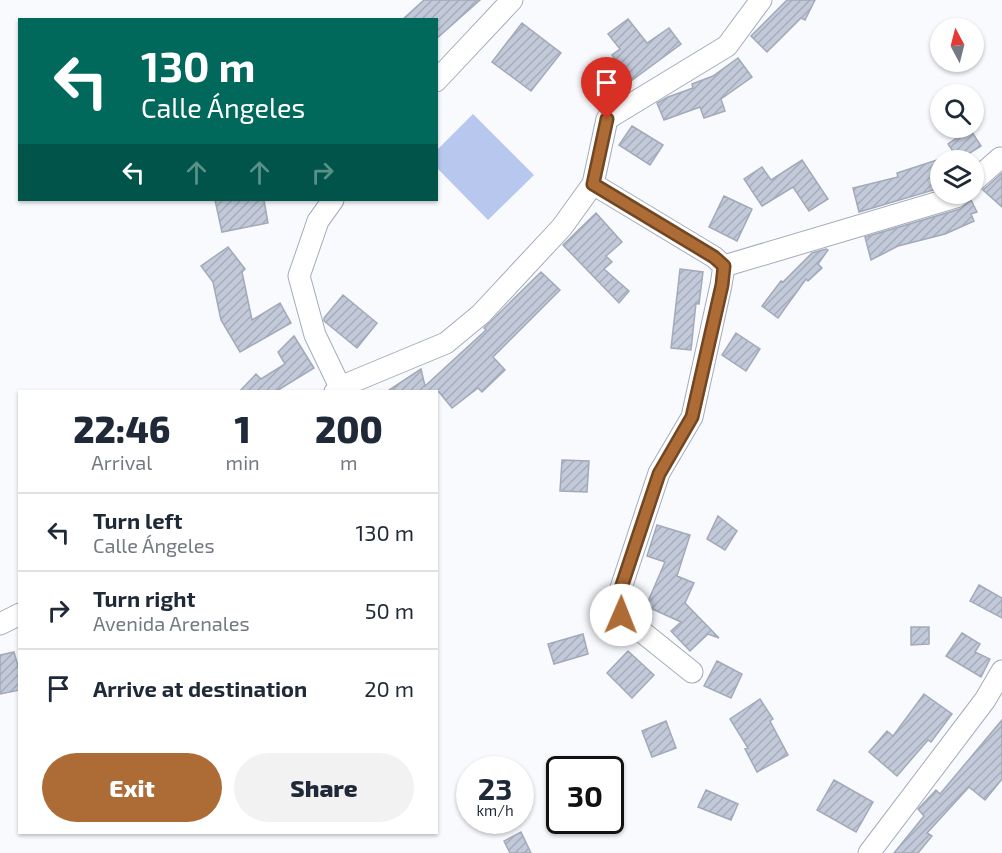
<!DOCTYPE html>
<meta charset="utf-8">
<style>
body{margin:0;font-family:"Exo 2",sans-serif;background:#f2f2f3;color:#1f2937;height:100vh;display:flex;flex-direction:column;font-size:22px;white-space:nowrap}
*{box-sizing:border-box;margin:0}
p{font-size:20px;color:#747a83}
.icon{flex:none;width:33px;height:33px;fill:none;stroke:currentColor;stroke-width:2;stroke-linecap:round;stroke-linejoin:round}
.map{position:relative;flex:1;overflow:hidden}
.panel{position:absolute;left:18px;top:390px;width:420px;height:444px;display:flex;flex-direction:column;background:#fff;border-radius:0px;box-shadow:0 2px 4px #0004}
.panel>*{flex:none}
.banner{position:absolute;left:18px;top:18px;width:420px;height:183px;border-radius:0px;box-shadow:0 2px 4px #0004;background:#00695c;color:#fff;overflow:hidden}
.needle{width:39px;rotate:353deg}
.fabs{position:absolute;left:930px;top:18px;display:grid;gap:12px}
.fabs a{display:grid;place-items:center;width:54px;height:54px;border-radius:50%;background:#fff;box-shadow:0 2px 4px #0004;font-size:30px}
.speed{position:absolute;left:456px;top:756px;display:flex;gap:12px;font-size:30px;font-weight:700;text-align:center}
.speed>*{display:grid;place-content:center;width:78px;height:78px;border-radius:50%;background:#fff;box-shadow:0 2px 4px #0004;line-height:1}
.speed small{font-size:15px;font-weight:400}
.speed .limit{border:3px solid #111;border-radius:9px;background:#fff;color:#111}
.pin{position:absolute;display:grid;place-items:center;width:51px;height:51px;color:#fff;margin:-62px -26px;border-radius:50% 50% 50% 0;rotate:-45deg;box-shadow:0 0 6px #0007}
.pin .icon{rotate:45deg}
.me{position:absolute;width:66px;margin:-33px;rotate:1deg;stroke-linejoin:round;filter:drop-shadow(0 0 4px #0008)}
.turn{display:flex;align-items:center;gap:21px;height:126px;padding:0 24px;font-size:27px}
.turn .icon{width:78px;height:78px;stroke-width:2.5}
.turn b{display:block;font-size:42px;line-height:51px}
.lanes{display:flex;align-items:center;height:57px;padding:0 24px;background:#0003;justify-content:center;gap:30px;direction:ltr}
.lanes .off{opacity:.35}
.eta{display:flex;justify-content:space-evenly;align-items:center;height:102px;text-align:center}
.eta b{font-size:36px;font-weight:800;line-height:42px}
.cta{display:flex;gap:12px;margin-top:auto;padding:12px 24px}
.cta a{flex:1;height:69px;border-radius:36px;background:#ad6c36;color:#fff;font-size:24px;font-weight:800;line-height:69px;text-align:center}
.cta a+a{background:#f2f2f3;color:#1f2937}
ul{padding:0;list-style:none}
li{display:flex;align-items:center;gap:18px;height:78px;padding:0 24px;border-top:2px solid #e0e1e3}
li div{flex:1}
li b{display:block;font-size:22px}
li em{font-style:normal}
.map>svg:first-child{display:block}
.grass{fill:#b7c7ee}
.building{fill:url(#building-hatch);stroke:#a2a9b8;stroke-width:1.5}
.lines{fill:none;stroke-linecap:round;stroke-linejoin:round}
.street-casing{stroke:#a4abba;stroke-width:23}
.street{stroke:#fff;stroke-width:21}
.route-casing{stroke:#704623;stroke-width:15}
.route{stroke:#ad6c36;stroke-width:10}
</style>
<div class="map">
<svg width="1002" height="853" viewBox="0 0 1002 853">
<defs>
<pattern id="building-hatch" width="6" height="6" patternUnits="userSpaceOnUse" patternTransform="scale(1.5)"><rect width="6" height="6" fill="#c2c9d9"/><path d="M-1 1l2-2M0 6l6-6M5 7l2-2" fill="none" stroke="#a6acba"/></pattern>
</defs>
<rect width="100%" height="100%" fill="#f9fafe"/>
<path class="grass" d="M 473,114 L 534,175 L 488,220 L 437,168 L 437,150 Z"/>
<path class="building" d="M 424,0 L 480,0 L 436,39 L 436,20 L 402,20 Z
M 787,0 L 815,0 L 805,20 L 801,18 L 767,52 L 751,36 Z
M 628,19 L 647,43 L 669,28 L 681,44 L 631,81 L 612,55 L 620,49 L 608,34 Z
M 522,23 L 561,53 L 531,91 L 492,62 Z
M 738,58 L 752,77 L 721,99 L 725,111 L 704,118 L 700,107 L 664,120 L 657,103 L 668,97 L 693,88 L 692,84 L 713,76 Z
M 632,126 L 663,145 L 650,165 L 619,145 Z
M 970,129 L 981,146 L 959,160 L 948,144 Z
M 940,159 L 940,188 L 859,212 L 853,188 L 898,177 L 897,173 Z
M 802,160 L 828,199 L 809,211 L 793,187 L 762,206 L 744,179 L 762,167 L 771,180 Z
M 1002,173 L 1002,207 L 983,190 Z
M 724,196 L 752,209 L 737,241 L 709,227 Z
M 215,200 L 264,200 L 268,223 L 222,232 Z
M 971,200 L 977,212 L 971,214 L 974,221 L 945,234 L 898,246 L 871,260 L 865,237 L 960,209 Z
M 596,213 L 622,242 L 606,256 L 612,262 L 604,269 L 629,291 L 619,303 L 563,245 Z
M 228,247 L 245,269 L 242,272 L 252,320 L 280,303 L 291,323 L 240,352 L 221,320 L 213,282 L 201,266 Z
M 826,249 L 828,250 L 818,264 L 822,268 L 808,281 L 806,279 L 778,318 L 762,306 L 781,281 L 783,282 L 812,253 Z
M 680,269 L 703,272 L 699,304 L 696,303 L 691,350 L 671,348 Z
M 541,272 L 560,290 L 493,357 L 505,370 L 482,392 L 478,388 L 452,408 L 439,392 L 386,392 L 421,369 L 425,386 L 486,330 L 484,328 Z
M 343,295 L 377,323 L 357,348 L 324,321 L 324,318 Z
M 736,333 L 760,349 L 746,371 L 722,355 Z
M 294,336 L 314,368 L 275,392 L 239,392 L 256,374 L 261,379 L 285,364 L 278,352 Z
M 562,460 L 589,461 L 587,492 L 560,491 Z
M 718,516 L 737,531 L 725,550 L 707,539 Z
M 657,525 L 690,535 L 677,576 L 694,583 L 685,603 L 719,638 L 708,634 L 690,651 L 671,631 L 681,622 L 646,606 L 665,562 L 647,556 Z
M 979,585 L 1002,598 L 1002,618 L 970,601 Z
M 911,627 L 929,627 L 929,644 L 911,645 Z
M 962,633 L 980,644 L 975,652 L 990,659 L 981,677 L 946,656 Z
M 583,634 L 588,654 L 554,664 L 548,644 Z
M 628,651 L 654,675 L 632,698 L 607,673 Z
M 14,652 L 20,673 L 20,690 L 0,694 L 0,655 Z
M 717,661 L 742,674 L 731,698 L 704,686 Z
M 924,694 L 952,714 L 931,742 L 928,740 L 897,776 L 869,752 L 887,731 L 893,736 Z
M 760,699 L 773,719 L 770,721 L 788,755 L 757,772 L 745,749 L 748,748 L 730,719 Z
M 1002,720 L 1002,779 L 985,800 L 969,787 L 927,833 L 932,836 L 918,853 L 894,853 L 924,816 L 918,809 L 936,790 L 940,794 Z
M 666,721 L 676,748 L 652,757 L 642,731 Z
M 834,780 L 873,802 L 856,832 L 817,810 Z
M 706,790 L 738,804 L 731,820 L 698,807 Z
M 521,832 L 531,853 L 510,853 L 504,841 Z"/>
<g class="lines">
<defs>
<path id="street" d="M 436,81 L 512,0
M 974,181 L 1000,158
M 593,184 L 714,257 L 724,266 L 721,285 L 692,417 L 659,473 L 617,600 L 621,615 L 692,672
M 333,200 L 318,221 L 299,276 L 315,335 L 340,387
M 724,266 L 956,197 L 960,194
M 335,392 L 340,387 L 446,343 L 481,314 L 562,227 L 593,184 L 607,119 L 727,46 L 761,0
M 0,624 L 20,614
M 869,853 L 985,700 L 1002,671"/>
</defs>
<use href="#street" class="street-casing"/>
<use href="#street" class="street"/>
</g>
<g class="lines">
<defs>
<path id="route" d="M 607,119 L 593,184 L 714,257 L 724,266 L 722,285 L 692,417 L 659,474 L 617,600 L 621,615"/>
</defs>
<use href="#route" class="route-casing"/>
<use href="#route" class="route"/>
</g>
</svg>
<div class="fabs">
<a><svg class="needle" viewBox="-14 -14 28 28"><path d="M0-13l5 13h-10z" fill="#e53935"/><path d="M0 13l5-13h-10z" fill="#747a83"/></svg></a>
<a><svg class="icon" aria-label="search" viewBox="0 0 24 24"><circle cx="10" cy="10" r="6"/><path d="M15 15l6 6"/></svg></a>
<a><svg class="icon" aria-label="layers" viewBox="0 0 24 24"><path d="M12 4l9 5-9 5-9-5zM3 14l9 5 9-5"/></svg></a>
</div>
<div class="speed"><div>23<small>km/h</small></div><div class="limit">30</div></div>
<div class="pin" style="left:607px;top:119px;background:#d93025"><svg class="icon" aria-label="arrive" viewBox="0 0 24 24"><path d="M6 21V4h12l-3 4 3 4H6"/></svg></div>
<svg class="me" style="left:621px;top:615px" viewBox="-20 -20 40 40"><circle r="19" fill="#fff"/><path d="M0-13L10 11 0 6-10 11z" fill="#ad6c36"/></svg>
<div class="banner">
<div class="turn"><svg class="icon" aria-label="left" viewBox="0 0 24 24"><path d="M17 20v-9H6M10 6l-5 5 5 5"/></svg><div><b>130 m</b>Calle Ángeles</div></div>
<div class="lanes"><svg class="icon" aria-label="left" viewBox="0 0 24 24"><path d="M17 20v-9H6M10 6l-5 5 5 5"/></svg><svg class="icon off" aria-label="ahead" viewBox="0 0 24 24"><path d="M12 20V5M6 11l6-6 6 6"/></svg><svg class="icon off" aria-label="ahead" viewBox="0 0 24 24"><path d="M12 20V5M6 11l6-6 6 6"/></svg><svg class="icon off" aria-label="right" viewBox="0 0 24 24"><path d="M7 20v-9h11M14 6l5 5-5 5"/></svg></div>
</div>
<section class="panel">
<div class="eta">
<div><b>22:46</b><p>Arrival</p></div>
<div><b>1</b><p>min</p></div>
<div><b>200</b><p>m</p></div>
</div>
<ul>
<li><svg class="icon" aria-label="left" viewBox="0 0 24 24"><path d="M17 20v-9H6M10 6l-5 5 5 5"/></svg><div><b>Turn left</b><p>Calle Ángeles</p></div><em>130 m</em></li>
<li><svg class="icon" aria-label="right" viewBox="0 0 24 24"><path d="M7 20v-9h11M14 6l5 5-5 5"/></svg><div><b>Turn right</b><p>Avenida Arenales</p></div><em>50 m</em></li>
<li><svg class="icon" aria-label="arrive" viewBox="0 0 24 24"><path d="M6 21V4h12l-3 4 3 4H6"/></svg><div><b>Arrive at destination</b></div><em>20 m</em></li>
</ul>
<div class="cta"><a>Exit</a><a>Share</a></div>
</section>
</div>
